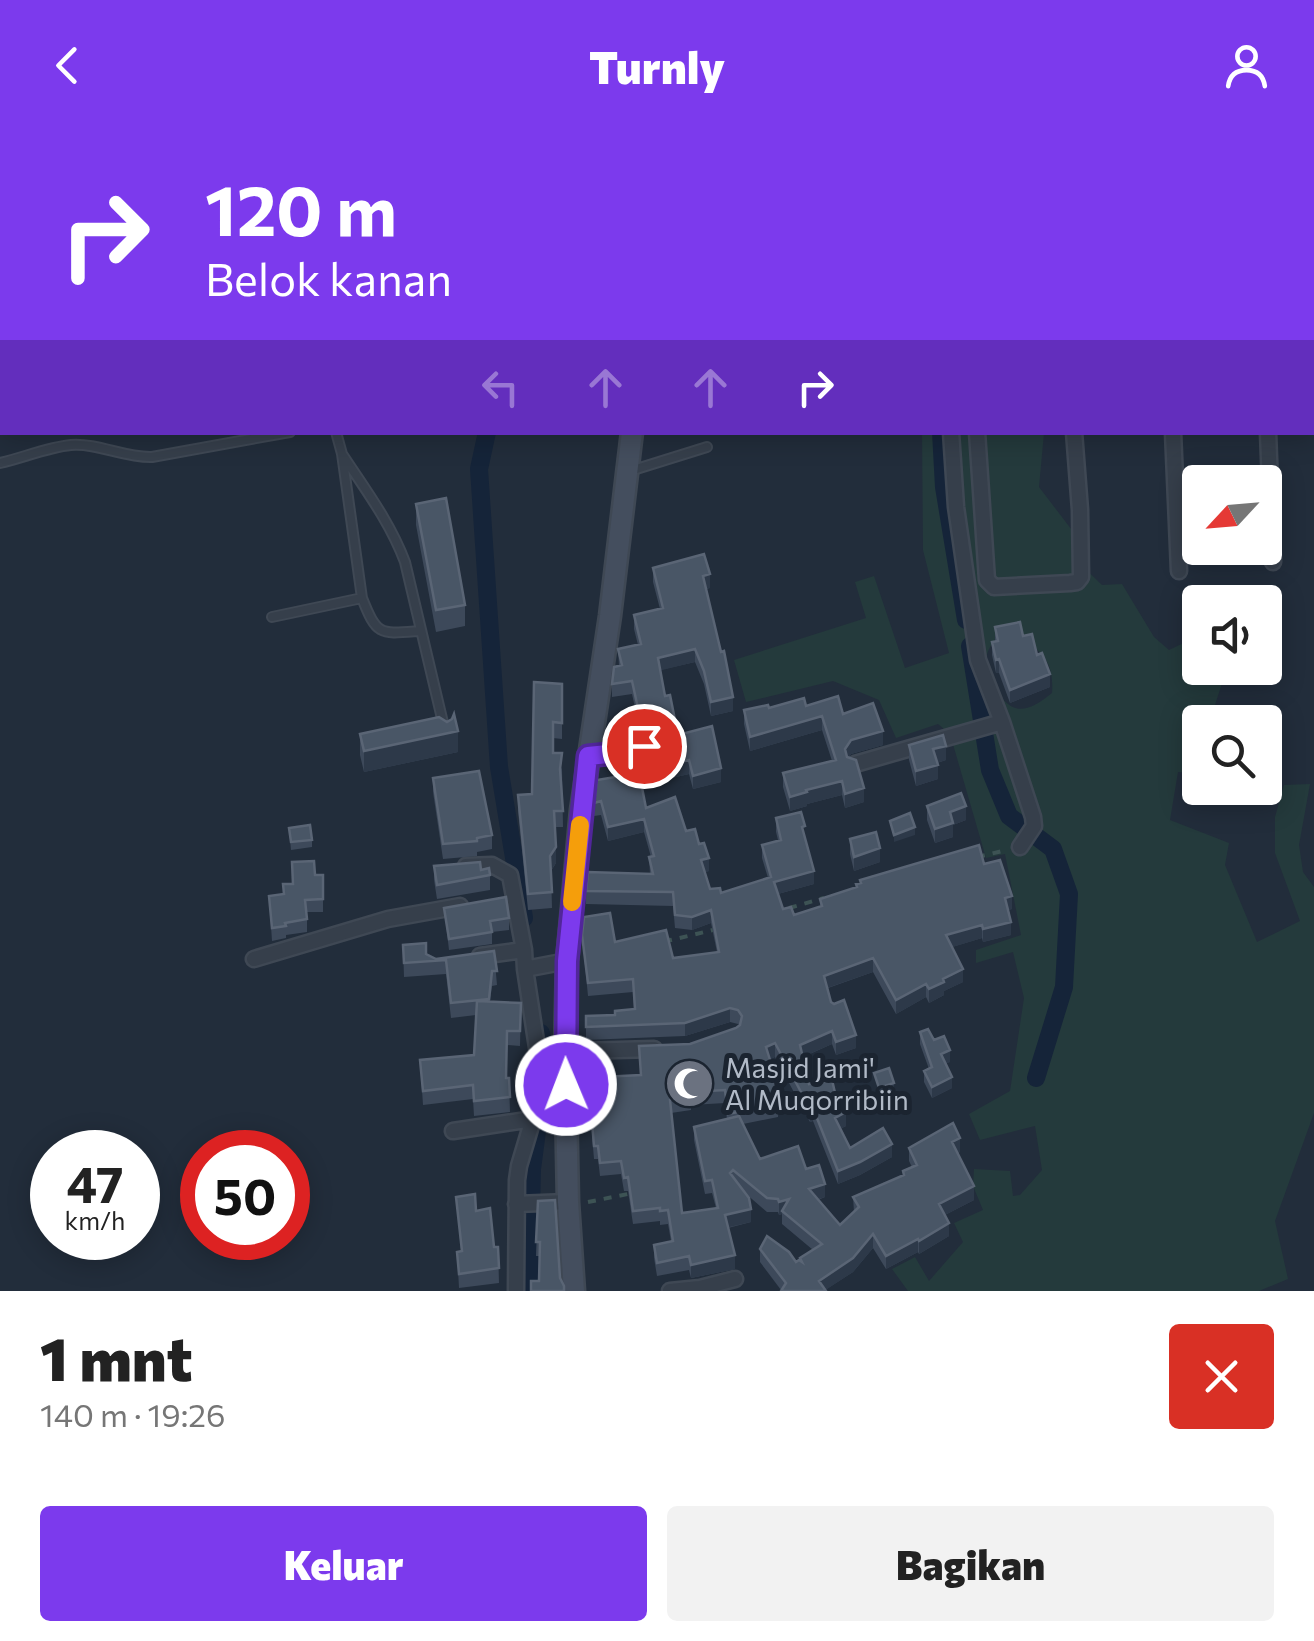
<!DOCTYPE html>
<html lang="id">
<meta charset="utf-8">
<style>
body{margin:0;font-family:Commissioner,sans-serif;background:#f2f2f2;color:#222;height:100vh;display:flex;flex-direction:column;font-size:38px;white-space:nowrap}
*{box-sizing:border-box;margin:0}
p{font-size:32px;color:#767676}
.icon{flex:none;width:55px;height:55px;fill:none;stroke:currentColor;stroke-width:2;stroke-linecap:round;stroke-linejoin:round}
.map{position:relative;height:1161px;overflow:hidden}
.drawer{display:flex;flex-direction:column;background:#fff;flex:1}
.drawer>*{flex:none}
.top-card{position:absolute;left:0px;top:0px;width:1315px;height:305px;box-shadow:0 5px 25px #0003;background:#7c3aed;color:#fff;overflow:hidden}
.needle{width:65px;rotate:244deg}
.fabs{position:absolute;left:1182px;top:335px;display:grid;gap:20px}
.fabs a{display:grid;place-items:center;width:100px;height:100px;border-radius:10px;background:#fff;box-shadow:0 5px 25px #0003;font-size:50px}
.speed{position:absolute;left:30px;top:1000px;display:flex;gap:20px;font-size:50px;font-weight:700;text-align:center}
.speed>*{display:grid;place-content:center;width:130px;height:130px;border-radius:50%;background:#fff;box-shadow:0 5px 25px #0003;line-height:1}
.speed small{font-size:25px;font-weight:400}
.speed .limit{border:15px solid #d22;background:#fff;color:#111}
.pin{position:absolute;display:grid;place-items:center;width:85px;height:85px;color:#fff;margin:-42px;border:5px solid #fff;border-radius:50%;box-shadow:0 2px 10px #0007}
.me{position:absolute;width:110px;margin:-55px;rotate:359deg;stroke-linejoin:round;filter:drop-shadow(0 0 8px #0008)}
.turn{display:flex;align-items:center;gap:35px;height:210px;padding:0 40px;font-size:45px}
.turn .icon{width:130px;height:130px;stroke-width:2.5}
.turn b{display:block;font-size:70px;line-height:85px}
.lanes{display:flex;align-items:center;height:95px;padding:0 40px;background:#0003;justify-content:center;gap:50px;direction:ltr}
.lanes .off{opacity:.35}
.round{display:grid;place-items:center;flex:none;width:105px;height:105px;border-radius:10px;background:#f2f2f2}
.head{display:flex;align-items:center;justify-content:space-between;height:170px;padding:0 40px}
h1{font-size:60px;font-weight:800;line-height:75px}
.cta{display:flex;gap:20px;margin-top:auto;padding:20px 40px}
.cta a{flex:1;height:115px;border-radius:10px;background:#7c3aed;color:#fff;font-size:40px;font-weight:800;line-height:115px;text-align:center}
.cta a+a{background:#f2f2f2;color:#222}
header{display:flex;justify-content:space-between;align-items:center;height:130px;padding:0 40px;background:#7c3aed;color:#fff;font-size:45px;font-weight:800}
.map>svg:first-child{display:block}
.green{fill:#243a3c;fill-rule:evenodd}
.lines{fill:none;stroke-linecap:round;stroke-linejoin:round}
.canal{stroke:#152439;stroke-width:18}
.service-casing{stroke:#3f4854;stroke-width:12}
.minor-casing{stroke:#3f4854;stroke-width:19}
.secondary-casing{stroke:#3f4854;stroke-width:25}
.path{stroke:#3d5354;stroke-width:4;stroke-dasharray:8 8;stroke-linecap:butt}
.service{stroke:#363f4b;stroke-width:8}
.minor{stroke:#363f4b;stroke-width:14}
.secondary{stroke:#444e5e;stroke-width:20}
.wall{fill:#3d495a;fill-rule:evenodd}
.shaded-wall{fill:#2d3949}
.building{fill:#495666;stroke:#5a6575;stroke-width:2.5}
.route-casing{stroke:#51269a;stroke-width:25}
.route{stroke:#7c3aed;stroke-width:18}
.slow{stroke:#f59e0b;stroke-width:18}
.labels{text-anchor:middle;stroke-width:10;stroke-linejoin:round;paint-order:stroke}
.poi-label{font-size:28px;fill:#b1bac7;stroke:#1b2430;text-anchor:start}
</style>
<header><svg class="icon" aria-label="back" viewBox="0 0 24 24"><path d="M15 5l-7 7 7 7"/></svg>Turnly<svg class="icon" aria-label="person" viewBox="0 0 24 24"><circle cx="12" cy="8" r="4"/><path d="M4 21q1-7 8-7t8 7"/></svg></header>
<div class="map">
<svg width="1314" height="1161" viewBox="0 0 1314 1161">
<rect width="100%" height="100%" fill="#222d3b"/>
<path class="green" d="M 972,302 L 994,304 L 1044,303 L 1039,357 L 1078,408 L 1072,426 L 1102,455 L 1122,454 L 1154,507 L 1169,520 L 1200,505 L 1200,538 L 1230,538 L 1224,547 L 1215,575 L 1223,592 L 1200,592 L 1200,644 L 1178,642 L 1170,690 L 1229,713 L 1225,735 L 1257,812 L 1300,791 L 1275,723 L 1275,687 L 1284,655 L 1310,654 L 1299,715 L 1303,742 L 1314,757 L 1314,983 L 1275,1091 L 1288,1149 L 1259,1161 L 908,1161 L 892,1139 L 915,1127 L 929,1151 L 963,1112 L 954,1093 L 983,1080 L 973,1056 L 974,1039 L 1010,1041 L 1013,1066 L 1020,1065 L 1042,1040 L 1035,996 L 980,1010 L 969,984 L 1010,961 L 1024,868 L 1013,822 L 976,833 L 976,820 L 1021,805 L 1005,724 L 986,728 L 950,604 L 938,594 L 896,608 L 879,570 L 833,551 L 746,572 L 734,530 L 866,488 L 855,452 L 874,446 L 905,538 L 949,523 L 923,420 L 922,303 ZM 1021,506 C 1044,525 1054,532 1052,563 C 1025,585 1010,586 993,554 C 983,535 983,526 996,508 Z"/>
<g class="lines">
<path class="canal" d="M 884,0 L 885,2
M 463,2 L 463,0
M 487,302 L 479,339 L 499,637 L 524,788
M 941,302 L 944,357 L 966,490
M 970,516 L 990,640 L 1009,686 L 1053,719 L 1069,764 L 1064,857 L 1036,948
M 529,1161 L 532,1039 L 546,932 L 541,903"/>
<defs>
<path id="service" d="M 419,0 L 419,2
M 336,302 L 342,324 L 362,468 C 377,506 380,504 419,501
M 342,324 C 365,359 390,392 405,432 L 444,597
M 0,333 C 22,328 49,317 71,315 C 98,313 125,328 152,327 L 290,302
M 630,341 L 707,317
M 272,487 L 362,468"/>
<path id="minor" d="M 963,0 L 964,2
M 1160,0 L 1160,2
M 1249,2 L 1268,0
M 1312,23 L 1314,23
M 951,302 L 956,377 L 978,530 L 1002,592 L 1033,687 L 1034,696 L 1020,717
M 977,302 L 987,450 L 994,457 L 1070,453 L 1077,452 L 1081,447 L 1080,380 L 1074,302
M 1173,302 L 1179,441
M 1268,302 L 1273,432
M 588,626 L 632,619
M 855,634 L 1002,592
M 466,736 L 492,735 L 510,745 L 524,820 L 525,839 L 538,924 L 533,989 L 519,1036 L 517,1050 L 516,1161
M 480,826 L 524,820
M 254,829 L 388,789 L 460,776
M 525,839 L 567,831
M 581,921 L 654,919
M 453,1001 L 533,989 L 567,988
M 516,1074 L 568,1072
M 670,1161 L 700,1158 L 735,1149"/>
<path id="secondary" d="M 679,2 L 679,0
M 574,1161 L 568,1072 L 565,922 L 567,831 L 581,680 L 610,486 L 632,302"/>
</defs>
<use href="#service" class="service-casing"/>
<use href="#minor" class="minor-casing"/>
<use href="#secondary" class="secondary-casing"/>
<path class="path" d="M 977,727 L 1007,720
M 789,778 L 824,768
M 664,809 L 671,810 L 713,800
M 588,1072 L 633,1063"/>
<use href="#service" class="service"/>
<use href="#minor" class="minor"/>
<use href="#secondary" class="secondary"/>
</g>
<path class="wall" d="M 1015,0 L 1146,0 L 1146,2 L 1015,2 Z
M 416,374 L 465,475 L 465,496 L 436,502 L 416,395 Z
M 653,438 L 710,458 L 706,459 L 733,581 L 711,586 L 704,554 L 695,532 L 660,540 L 665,566 L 678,605 L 721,652 L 693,659 L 689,644 L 641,655 L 646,678 L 686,701 L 709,741 L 705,742 L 710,759 L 721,763 L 768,748 L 762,728 L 762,715 L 778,710 L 776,702 L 776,688 L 805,707 L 814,754 L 778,764 L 783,779 L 794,785 L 820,777 L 820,769 L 984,734 L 1012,779 L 1008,780 L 1011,805 L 983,812 L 982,808 L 952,817 L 963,852 L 944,861 L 944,865 L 929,873 L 926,867 L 896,884 L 873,842 L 828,858 L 831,872 L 856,918 L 836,925 L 832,914 L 803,927 L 809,954 L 836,967 L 846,996 L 840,999 L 850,1018 L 892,1027 L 860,1045 L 838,1054 L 813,991 L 810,992 L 775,927 L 770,929 L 779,972 L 778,987 L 743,994 L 760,1029 L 806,1039 L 825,1067 L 818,1070 L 840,1095 L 854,1082 L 853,1067 L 903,1046 L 903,1041 L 912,1037 L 909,1031 L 909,1018 L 960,1022 L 958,1023 L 974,1070 L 945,1085 L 949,1106 L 919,1124 L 918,1122 L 886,1139 L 873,1118 L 853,1142 L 825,1160 L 781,1160 L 760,1132 L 760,1119 L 796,1132 L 800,1131 L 813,1120 L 782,1094 L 782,1084 L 779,1085 L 778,1082 L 767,1082 L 745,1063 L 751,1092 L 728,1098 L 735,1139 L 691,1148 L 689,1140 L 657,1146 L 654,1128 L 654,1115 L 671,1111 L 668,1094 L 660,1095 L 660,1091 L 633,1094 L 628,1061 L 624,1061 L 621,1044 L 600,1046 L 598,1029 L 594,1029 L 590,981 L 586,981 L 585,951 L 580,951 L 579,921 L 601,947 L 640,945 L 690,914 L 736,898 L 740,896 L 738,894 L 730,892 L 685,906 L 586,910 L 586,886 L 615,885 L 634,879 L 633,862 L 588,866 L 582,805 L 673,828 L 717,822 L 711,793 L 692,800 L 675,798 L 673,776 L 586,774 L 586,761 L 650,744 L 649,727 L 651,727 L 644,702 L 608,711 L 601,685 L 594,686 L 594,673 L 619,646 L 616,633 L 616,620 L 646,614 L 651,608 L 641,606 L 632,564 L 612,567 L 612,554 L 619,536 L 618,519 L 638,515 L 634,499 L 634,485 L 660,479 L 653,452 ZM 725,973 L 727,989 L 694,997 L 694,1010 L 705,1064 L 712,1063 L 716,1078 L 682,1083 L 671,983 L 691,980 L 691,975 Z
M 995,497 L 1023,506 L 1037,525 L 1050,557 L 1010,573 L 999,543 L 996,543 L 992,525 L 992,512 L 995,512 Z
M 562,554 L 562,609 L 553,608 L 553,623 L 562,639 L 563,697 L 555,697 L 556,733 L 551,741 L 552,778 L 528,780 L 518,681 L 518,665 L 532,664 Z
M 806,576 L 843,584 L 883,615 L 851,624 L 848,628 L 864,672 L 845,678 L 842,665 L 807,674 L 807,676 L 790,681 L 783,657 L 783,643 L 832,631 L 822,600 L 750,621 L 744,594 L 744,580 Z
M 360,604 L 458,622 L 364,642 L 360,625 Z
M 909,615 L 946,630 L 937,633 L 938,649 L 916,656 L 909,630 Z
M 433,648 L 492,705 L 492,719 L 477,722 L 477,726 L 443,729 L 433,662 Z
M 927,676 L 966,690 L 953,695 L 953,707 L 935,713 L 927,690 Z
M 289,698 L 312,710 L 312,717 L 291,720 Z
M 850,709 L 880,732 L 854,741 L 850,724 Z
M 434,736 L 481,740 L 490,745 L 490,760 L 437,769 L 434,750 Z
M 315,745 L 323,745 L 323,782 L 307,782 L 307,802 L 286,805 L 286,808 L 272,811 L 269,766 L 284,764 L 292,754 Z
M 444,778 L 509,788 L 509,800 L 492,802 L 492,814 L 449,820 Z
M 403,815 L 436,829 L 494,821 L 497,855 L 492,856 L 490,871 L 521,873 L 520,916 L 507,915 L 507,948 L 509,948 L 510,982 L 474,986 L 473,969 L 423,975 L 420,930 L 474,925 L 476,885 L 451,888 L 446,844 L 404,847 Z
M 920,902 L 934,910 L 950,932 L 946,933 L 952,958 L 932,968 L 924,952 L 924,941 L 929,939 L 920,914 Z
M 456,1067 L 476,1081 L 494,1117 L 498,1117 L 499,1153 L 459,1158 L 457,1122 L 461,1121 Z
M 538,1071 L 560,1148 L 539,1151 L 540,1126 L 536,1126 Z"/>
<path class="shaded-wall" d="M 710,444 L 710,458 L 703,459 L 703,446 Z
M 695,519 L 695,532 L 658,541 L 658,528 Z
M 999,529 L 999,543 L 996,543 L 996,530 Z
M 1050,544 L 1050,557 L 1010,573 L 1010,560 Z
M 733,567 L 733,581 L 711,586 L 711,572 Z
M 822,586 L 822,600 L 750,621 L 750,607 Z
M 458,601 L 458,622 L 364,642 L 364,621 Z
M 883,601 L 883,615 L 851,624 L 845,632 L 845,619 L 851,610 Z
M 946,616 L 946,630 L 933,634 L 933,619 Z
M 689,630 L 689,644 L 639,656 L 639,642 Z
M 938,635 L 938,649 L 916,656 L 916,641 Z
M 721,638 L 721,652 L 693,659 L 693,646 Z
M 842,651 L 842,665 L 807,674 L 807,676 L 790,681 L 790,667 L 806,660 Z
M 864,658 L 864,672 L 845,678 L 845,664 Z
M 966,676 L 966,690 L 953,695 L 953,707 L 935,713 L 935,699 L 950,682 Z
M 644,689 L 644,702 L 608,711 L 608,697 Z
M 915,697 L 915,705 L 894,712 L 894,705 Z
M 556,717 L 556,733 L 550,742 L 550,726 Z
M 880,718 L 880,732 L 854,741 L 854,727 Z
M 709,728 L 709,741 L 701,743 L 701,730 Z
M 814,741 L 814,754 L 774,765 L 774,752 Z
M 1012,766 L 1012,779 L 1005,781 L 1005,768 Z
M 711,780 L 711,793 L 692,800 L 692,787 Z
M 1011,792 L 1011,805 L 983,812 L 983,799 Z
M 982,795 L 982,808 L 946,819 L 946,805 Z
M 873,828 L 873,842 L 824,859 L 824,846 Z
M 963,839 L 963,852 L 944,861 L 944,865 L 929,873 L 929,859 L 943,849 Z
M 926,854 L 926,867 L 896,884 L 896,870 Z
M 730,878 L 730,892 L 685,906 L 685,893 Z
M 832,901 L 832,914 L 800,928 L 800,915 Z
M 856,905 L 856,918 L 836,925 L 836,912 Z
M 775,913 L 775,927 L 766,931 L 766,917 Z
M 950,920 L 950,932 L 941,935 L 941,924 Z
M 952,947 L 952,958 L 932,968 L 932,957 Z
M 894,953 L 894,961 L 879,965 L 879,958 Z
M 813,978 L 813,991 L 810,992 L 810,979 Z
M 846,982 L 846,996 L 835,1001 L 835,988 Z
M 960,1008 L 960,1022 L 952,1025 L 952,1012 Z
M 892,1014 L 892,1027 L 860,1045 L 838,1054 L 838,1041 Z
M 825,1054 L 825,1067 L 809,1072 L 809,1059 Z
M 974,1056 L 974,1070 L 939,1088 L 939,1074 Z
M 789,1069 L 782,1081 L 782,1084 L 779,1085 L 779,1072 Z
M 751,1079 L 751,1092 L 725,1098 L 725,1085 Z
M 949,1093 L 949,1106 L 919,1124 L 919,1111 Z
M 873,1104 L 873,1118 L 853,1142 L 824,1161 L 819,1151 Z
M 918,1109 L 918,1122 L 886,1139 L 886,1126 Z
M 735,1125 L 735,1139 L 691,1148 L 691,1135 Z"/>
<path class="building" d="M 1044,0 L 1146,0 L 1146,2 L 1045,2 Z
M 446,368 L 465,475 L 436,480 L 416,374 Z
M 704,424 L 710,444 L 703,446 L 721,522 L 724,521 L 733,567 L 711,572 L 704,541 L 695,519 L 658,528 L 665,566 L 670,565 L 678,605 L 712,596 L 721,638 L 693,646 L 689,630 L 639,642 L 646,678 L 675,667 L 686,701 L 695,699 L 699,714 L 704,713 L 709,728 L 701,730 L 710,759 L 720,758 L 721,763 L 771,747 L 762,715 L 781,710 L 776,688 L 801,682 L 805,696 L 802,697 L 814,741 L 774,752 L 783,779 L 791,777 L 794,785 L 822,776 L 820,769 L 857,757 L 856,754 L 861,753 L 860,750 L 979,715 L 984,734 L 1000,730 L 1012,766 L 1005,768 L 1011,792 L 983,799 L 982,795 L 946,805 L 963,839 L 943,849 L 944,852 L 929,859 L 926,854 L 896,870 L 873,828 L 824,846 L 831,872 L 834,874 L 844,870 L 856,905 L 836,912 L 832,901 L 800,915 L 809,954 L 832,950 L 836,967 L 839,966 L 846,982 L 835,988 L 850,1018 L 883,998 L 892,1014 L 860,1032 L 838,1041 L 813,978 L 810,979 L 775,913 L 766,917 L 779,959 L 776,960 L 778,974 L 728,984 L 725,960 L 690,962 L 691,967 L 670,970 L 682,1083 L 718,1078 L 712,1050 L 705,1051 L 694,997 L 739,986 L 760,1029 L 798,1016 L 806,1039 L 819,1035 L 825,1054 L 809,1059 L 840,1095 L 859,1077 L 853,1067 L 904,1045 L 903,1041 L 917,1035 L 909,1018 L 953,993 L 960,1008 L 952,1012 L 974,1056 L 939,1074 L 949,1093 L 919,1111 L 918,1109 L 886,1126 L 873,1104 L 853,1128 L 819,1151 L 826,1161 L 781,1161 L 786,1153 L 760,1119 L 767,1106 L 789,1122 L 796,1132 L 799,1130 L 802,1132 L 800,1128 L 822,1114 L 782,1081 L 789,1069 L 779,1072 L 778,1069 L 767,1068 L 733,1040 L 730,1043 L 749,1068 L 751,1079 L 725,1085 L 735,1125 L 691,1135 L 689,1126 L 657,1133 L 654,1115 L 673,1111 L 668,1080 L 660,1081 L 660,1078 L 633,1081 L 628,1047 L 624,1048 L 621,1031 L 600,1033 L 598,1016 L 594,1016 L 590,968 L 586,968 L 585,937 L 580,938 L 579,921 L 599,919 L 601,947 L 641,945 L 639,916 L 690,914 L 736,898 L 740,895 L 742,886 L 738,880 L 730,878 L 685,893 L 586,897 L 586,886 L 615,885 L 615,881 L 635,879 L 633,849 L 588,853 L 582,805 L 584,787 L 610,783 L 615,812 L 666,800 L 673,828 L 719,822 L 711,780 L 692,787 L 675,785 L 673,762 L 586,761 L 588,742 L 653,744 L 649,727 L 654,726 L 644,689 L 608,697 L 601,671 L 594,673 L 597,650 L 621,646 L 616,620 L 646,614 L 654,605 L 651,595 L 641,592 L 632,551 L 612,554 L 614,537 L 622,535 L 618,519 L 641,514 L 634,485 L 663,478 L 653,438 Z
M 1020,492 L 1023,506 L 1032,504 L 1037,525 L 1042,523 L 1050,544 L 1010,560 L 999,529 L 996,530 L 992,512 L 998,511 L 995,497 Z
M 534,552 L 562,554 L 562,593 L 553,592 L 553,623 L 562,623 L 560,639 L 563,681 L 554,681 L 556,717 L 550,726 L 552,762 L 528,764 L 518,665 L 532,664 Z
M 838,566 L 843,584 L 873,573 L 883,601 L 851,610 L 845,619 L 847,627 L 856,630 L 864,658 L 845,664 L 842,651 L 806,660 L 807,662 L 790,667 L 783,643 L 836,630 L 822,586 L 750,607 L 744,580 L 768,575 L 769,578 L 804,568 L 806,576 Z
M 454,584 L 458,601 L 364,621 L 360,604 L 439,587 L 447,592 L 452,589 Z
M 943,605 L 946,616 L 933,619 L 938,635 L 916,641 L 909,615 Z
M 479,641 L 492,705 L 477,708 L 477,711 L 443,714 L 433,648 Z
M 961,663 L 966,676 L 950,682 L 953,693 L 935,699 L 927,676 Z
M 910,683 L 915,697 L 894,705 L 890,691 Z
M 310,695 L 312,710 L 291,712 L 289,698 Z
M 876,702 L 880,718 L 854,727 L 850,709 Z
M 314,731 L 315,745 L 323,745 L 323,769 L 305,770 L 307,789 L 285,793 L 286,796 L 272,798 L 269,766 L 284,764 L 283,754 L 293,754 L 292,732 Z
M 480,732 L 481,740 L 489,738 L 490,745 L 437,755 L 434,736 Z
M 506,767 L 509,788 L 490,791 L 492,802 L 449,809 L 444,778 Z
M 426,813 L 426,824 L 436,829 L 494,821 L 497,841 L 492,841 L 489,869 L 451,873 L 446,830 L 404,833 L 403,815 Z
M 477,871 L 521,873 L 520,901 L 507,901 L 506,948 L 509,948 L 510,967 L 474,971 L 473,955 L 423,961 L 420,930 L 474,925 Z
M 928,899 L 934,910 L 944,906 L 950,920 L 941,924 L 952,947 L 932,957 L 924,941 L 932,937 L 920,902 Z
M 889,938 L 894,953 L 879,958 L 874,943 Z
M 475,1064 L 476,1081 L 490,1078 L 494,1117 L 498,1117 L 499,1138 L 459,1144 L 457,1122 L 462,1121 L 456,1067 Z
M 555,1070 L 560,1148 L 564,1156 L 564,1161 L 531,1161 L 531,1151 L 539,1151 L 540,1112 L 536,1112 L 538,1071 Z"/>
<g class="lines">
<defs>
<path id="route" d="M 566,955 L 567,831 L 588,626 L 608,624 L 644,616"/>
</defs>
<use href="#route" class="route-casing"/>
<use href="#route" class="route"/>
<path class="slow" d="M 572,772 L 580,695"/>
</g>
<defs>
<symbol id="mosque-disc" viewBox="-11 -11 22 22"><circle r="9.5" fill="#6b7280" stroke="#1b2430"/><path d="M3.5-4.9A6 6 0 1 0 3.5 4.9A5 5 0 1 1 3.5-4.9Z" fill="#fff"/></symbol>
</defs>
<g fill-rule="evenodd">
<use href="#mosque-disc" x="662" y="926" width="55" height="55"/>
</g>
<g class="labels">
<g class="poi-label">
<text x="725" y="948">Masjid Jami'<tspan x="725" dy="32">Al Muqorribiin</tspan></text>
</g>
</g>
</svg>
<div class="fabs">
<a><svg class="needle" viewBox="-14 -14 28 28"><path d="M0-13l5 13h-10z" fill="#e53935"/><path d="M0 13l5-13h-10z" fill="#767676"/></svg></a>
<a><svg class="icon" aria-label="sound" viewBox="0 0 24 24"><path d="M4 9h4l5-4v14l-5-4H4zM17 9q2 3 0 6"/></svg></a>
<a><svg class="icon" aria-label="search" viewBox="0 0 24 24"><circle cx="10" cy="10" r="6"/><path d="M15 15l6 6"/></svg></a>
</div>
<div class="speed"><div>47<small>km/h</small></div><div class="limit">50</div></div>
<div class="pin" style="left:644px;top:616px;background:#d93025"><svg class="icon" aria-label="arrive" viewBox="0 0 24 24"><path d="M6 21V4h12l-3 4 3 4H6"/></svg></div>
<svg class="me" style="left:566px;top:955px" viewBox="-20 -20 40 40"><circle r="17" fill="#7c3aed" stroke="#fff" stroke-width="3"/><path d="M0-11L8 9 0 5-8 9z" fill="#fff"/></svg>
<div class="top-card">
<div class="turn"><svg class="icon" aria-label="right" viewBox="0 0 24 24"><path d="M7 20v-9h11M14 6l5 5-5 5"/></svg><div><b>120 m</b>Belok kanan</div></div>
<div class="lanes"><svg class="icon off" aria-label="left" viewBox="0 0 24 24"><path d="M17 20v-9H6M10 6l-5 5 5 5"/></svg><svg class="icon off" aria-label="ahead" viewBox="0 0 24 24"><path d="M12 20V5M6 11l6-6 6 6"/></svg><svg class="icon off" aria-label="ahead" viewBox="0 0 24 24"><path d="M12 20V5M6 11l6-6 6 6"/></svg><svg class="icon" aria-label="right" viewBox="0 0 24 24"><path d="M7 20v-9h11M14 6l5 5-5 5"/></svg></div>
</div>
</div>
<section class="drawer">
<div class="head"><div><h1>1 mnt</h1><p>140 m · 19:26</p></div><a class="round" style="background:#d93025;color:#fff"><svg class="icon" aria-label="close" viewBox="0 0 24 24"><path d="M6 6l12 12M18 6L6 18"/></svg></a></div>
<div class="cta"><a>Keluar</a><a>Bagikan</a></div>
</section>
